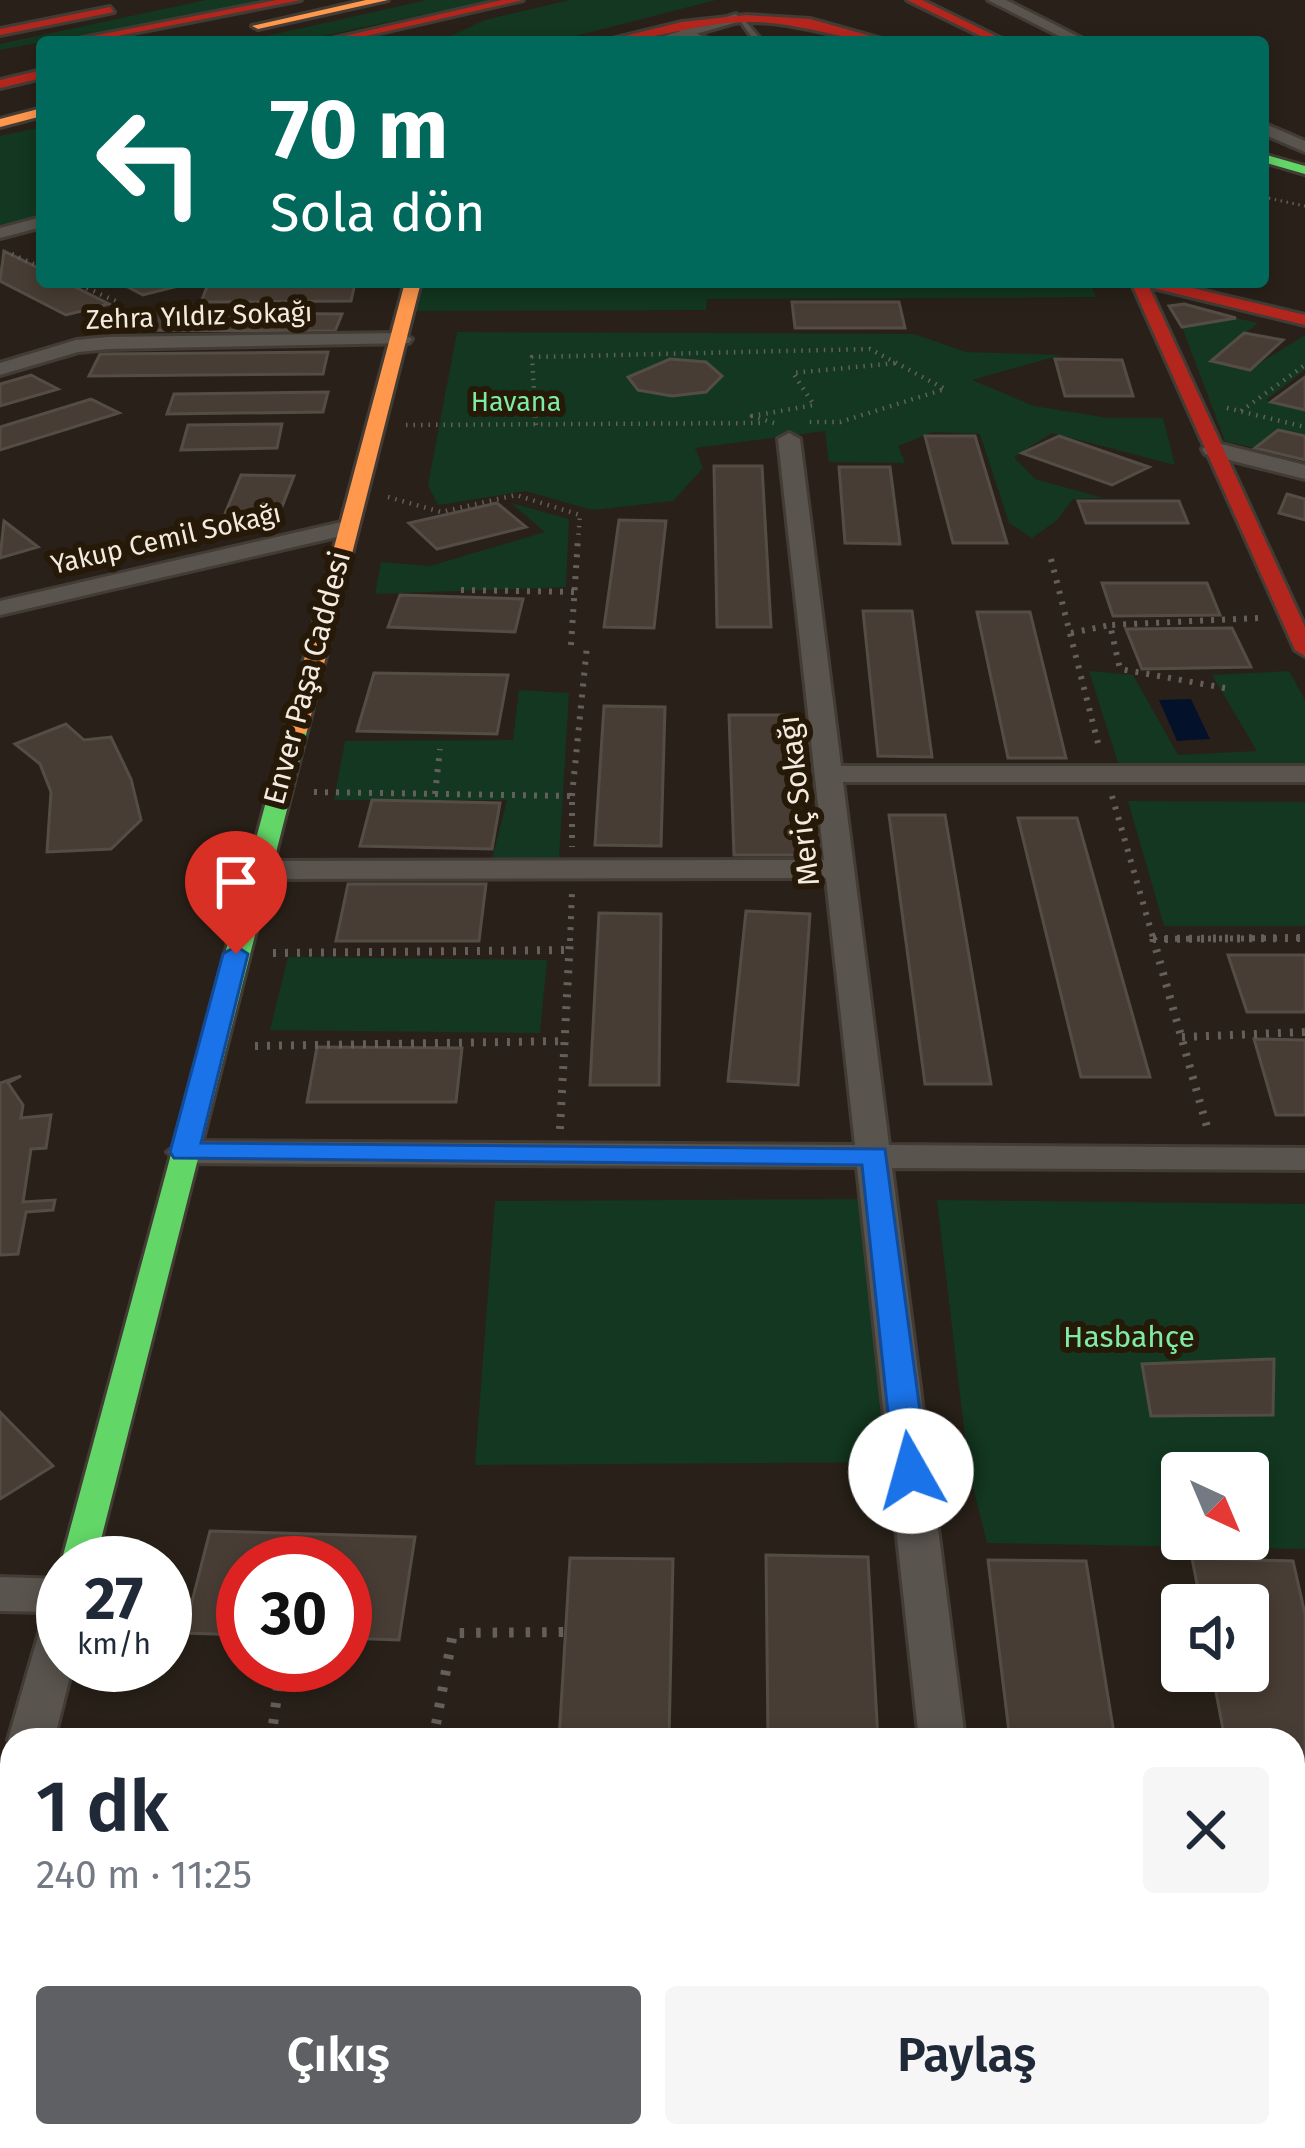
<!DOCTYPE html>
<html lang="tr">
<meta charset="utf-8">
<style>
body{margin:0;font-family:"Fira Sans",sans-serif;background:#f6f6f7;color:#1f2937;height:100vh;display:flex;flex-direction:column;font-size:45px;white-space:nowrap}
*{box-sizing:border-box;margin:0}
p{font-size:39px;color:#747a83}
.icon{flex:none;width:66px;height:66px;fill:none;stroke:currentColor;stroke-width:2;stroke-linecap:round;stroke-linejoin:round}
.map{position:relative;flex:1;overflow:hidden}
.details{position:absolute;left:0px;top:1728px;width:1305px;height:420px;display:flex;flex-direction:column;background:#fff;border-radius:36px 36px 0 0;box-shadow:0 6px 18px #0003}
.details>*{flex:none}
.guide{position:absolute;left:36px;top:36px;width:1233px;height:252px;border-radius:12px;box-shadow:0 6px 18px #0003;background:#00695c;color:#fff;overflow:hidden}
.needle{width:78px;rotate:136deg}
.buttons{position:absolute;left:1161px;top:1452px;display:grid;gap:24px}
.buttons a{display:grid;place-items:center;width:108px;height:108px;border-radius:12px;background:#fff;box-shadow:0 6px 18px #0003;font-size:60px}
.speed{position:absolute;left:36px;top:1536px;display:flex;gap:24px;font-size:60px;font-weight:700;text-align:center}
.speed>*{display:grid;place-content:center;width:156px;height:156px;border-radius:50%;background:#fff;box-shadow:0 6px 18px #0003;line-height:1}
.speed small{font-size:30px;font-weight:400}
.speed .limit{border:18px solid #d22;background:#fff;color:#111}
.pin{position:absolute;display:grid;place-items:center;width:102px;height:102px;color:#fff;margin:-123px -51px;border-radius:50% 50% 50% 0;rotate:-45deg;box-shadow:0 0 12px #0007}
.pin .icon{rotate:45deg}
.me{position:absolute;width:132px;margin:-66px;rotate:353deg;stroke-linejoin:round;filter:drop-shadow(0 0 9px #0008)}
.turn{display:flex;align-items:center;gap:42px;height:252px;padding:0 36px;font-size:54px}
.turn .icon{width:156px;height:156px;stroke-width:2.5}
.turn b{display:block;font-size:84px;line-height:102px}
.round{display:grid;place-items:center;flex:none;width:126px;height:126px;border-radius:12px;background:#f6f6f7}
.headline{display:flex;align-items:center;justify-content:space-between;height:204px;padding:0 36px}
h1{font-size:72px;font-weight:600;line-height:90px}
.cta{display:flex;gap:24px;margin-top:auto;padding:24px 36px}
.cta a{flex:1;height:138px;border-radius:12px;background:#5f6064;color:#fff;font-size:48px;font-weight:600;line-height:138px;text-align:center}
.cta a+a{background:#f6f6f7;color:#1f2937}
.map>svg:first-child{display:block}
.green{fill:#133720;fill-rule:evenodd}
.water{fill:#04112b}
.building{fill:#483d34;stroke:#544d46;stroke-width:3}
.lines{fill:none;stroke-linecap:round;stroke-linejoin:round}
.lane-casing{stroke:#423c35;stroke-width:6}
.street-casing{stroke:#423c35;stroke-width:6}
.fast-casing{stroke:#423c35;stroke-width:6}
.slow-casing{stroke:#423c35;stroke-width:6}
.jam-casing{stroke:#423c35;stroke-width:6}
.path-far4{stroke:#645f5a;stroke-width:3;stroke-dasharray:1.5 4.5;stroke-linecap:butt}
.path-far3{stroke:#645f5a;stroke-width:4.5;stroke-dasharray:1.5 6;stroke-linecap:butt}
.path-far2{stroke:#645f5a;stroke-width:6;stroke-dasharray:3 8;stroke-linecap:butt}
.path-far1{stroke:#645f5a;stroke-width:8;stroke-dasharray:3 9;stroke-linecap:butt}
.path{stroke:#645f5a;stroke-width:10;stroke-dasharray:4.5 12;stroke-linecap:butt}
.lane{fill:#5a544e;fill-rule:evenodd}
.street{fill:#5a544e;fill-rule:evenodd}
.fast{fill:#63d668;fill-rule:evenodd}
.slow{fill:#ff974d;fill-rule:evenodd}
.jam{fill:#b3261e;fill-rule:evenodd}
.route{fill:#1a73e8;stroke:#114b97;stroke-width:3}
.labels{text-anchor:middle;stroke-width:12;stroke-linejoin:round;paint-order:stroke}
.far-street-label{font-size:27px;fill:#f4ebe0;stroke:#261908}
.far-park-label{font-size:27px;fill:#7eeba5;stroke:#261908}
.street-label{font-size:30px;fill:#f4ebe0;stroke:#261908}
.park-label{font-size:30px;fill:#7eeba5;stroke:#261908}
</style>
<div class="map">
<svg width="1305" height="2148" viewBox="0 0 1305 2148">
<rect width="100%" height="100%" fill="#292119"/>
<path class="green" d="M 206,0 L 268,0 L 0,50 L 0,44 Z
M 427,0 L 492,0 L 295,42 L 240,42 Z
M 570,0 L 716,0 L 552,42 L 458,42 L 451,36 L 485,20 Z
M 42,127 L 42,215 L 0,227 L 0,136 Z
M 413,282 L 1090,282 L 1096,297 L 707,299 L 706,310 L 408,311 Z
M 1236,318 L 1258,323 L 1213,360 L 1250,369 L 1305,335 L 1305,370 L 1266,400 L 1305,410 L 1305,436 L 1278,430 L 1259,449 L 1225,441 L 1182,327 Z
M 457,332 L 914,334 L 966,352 L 1061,355 L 972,380 L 1034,406 L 1108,418 L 1163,418 L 1175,465 L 1052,433 L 1014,457 L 1035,479 L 1104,498 L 1073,499 L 1057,520 L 1032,538 L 1009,523 L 980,434 L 933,432 L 898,446 L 905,463 L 829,462 L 825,431 L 695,448 L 703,468 L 673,501 L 593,510 L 525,491 L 438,505 L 428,485 Z
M 511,503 L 569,519 L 566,587 L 375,594 L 381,562 L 430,566 L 545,532 Z
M 1089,671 L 1133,675 L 1178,755 L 1257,751 L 1212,675 L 1289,671 L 1305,700 L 1305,769 L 1120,769 Z
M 519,690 L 569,693 L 559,859 L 492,859 L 507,800 L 334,800 L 345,741 L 513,740 Z
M 1128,801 L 1305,802 L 1305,926 L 1164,926 Z
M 288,957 L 547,960 L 540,1033 L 270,1030 Z
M 868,1199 L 899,1462 L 475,1465 L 495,1201 Z
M 937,1200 L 1305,1204 L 1305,1549 L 987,1543 L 969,1470 ZM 1182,1473 L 1248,1473 L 1248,1539 L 1182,1539 Z"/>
<path class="water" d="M 1191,699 L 1210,739 L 1177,741 L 1159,700 Z"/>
<path class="building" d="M 4,251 L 42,270 L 42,282 L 65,282 L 109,304 L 66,315 L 0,281 Z
M 118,282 L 187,282 L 190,283 L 143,295 Z
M 355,283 L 351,301 L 201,302 L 208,284 Z
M 792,302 L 899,302 L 905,328 L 795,328 Z
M 1184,304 L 1236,318 L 1182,327 L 1169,306 Z
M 119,312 L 342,314 L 335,331 L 109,330 Z
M 1244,333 L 1283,340 L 1250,370 L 1211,361 Z
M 328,352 L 323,374 L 89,376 L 100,354 Z
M 670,359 L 706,362 L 722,376 L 706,392 L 672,396 L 638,390 L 628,377 Z
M 1055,359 L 1122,360 L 1133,396 L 1065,396 Z
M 31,375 L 58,389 L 0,406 L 0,384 Z
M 1305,377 L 1305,410 L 1271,402 Z
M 328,392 L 323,412 L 167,414 L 174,394 Z
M 91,399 L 119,413 L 0,450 L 0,427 Z
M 282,424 L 277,448 L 181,450 L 188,425 Z
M 1278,430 L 1305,436 L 1305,460 L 1255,448 Z
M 925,436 L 975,436 L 1007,543 L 953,543 Z
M 1059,436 L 1149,467 L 1112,485 L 1022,453 Z
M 714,466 L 762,466 L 771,627 L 717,627 Z
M 839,467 L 890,467 L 900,544 L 845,543 Z
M 241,475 L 294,476 L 276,522 L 222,521 Z
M 1287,494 L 1305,499 L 1305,520 L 1279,513 Z
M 1078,501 L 1179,501 L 1188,523 L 1086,523 Z
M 497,503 L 526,527 L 437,549 L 409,523 Z
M 619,520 L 666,521 L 654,628 L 604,627 Z
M 4,521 L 38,547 L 0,558 Z
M 1102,583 L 1207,583 L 1220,615 L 1113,616 Z
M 400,595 L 523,599 L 515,632 L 388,627 Z
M 863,611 L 912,611 L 932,757 L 878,756 Z
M 977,612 L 1030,612 L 1066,758 L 1008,758 Z
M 1232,628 L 1251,667 L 1142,669 L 1126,629 Z
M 374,673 L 508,675 L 497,734 L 357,731 Z
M 604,706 L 665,707 L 661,846 L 595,845 Z
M 729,715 L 788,715 L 798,855 L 734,855 Z
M 66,724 L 84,740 L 111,737 L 131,779 L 141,820 L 111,849 L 47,852 L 51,792 L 40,764 L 15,744 Z
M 372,800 L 500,803 L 492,849 L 360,846 Z
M 889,815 L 945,815 L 991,1084 L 925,1084 Z
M 1018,818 L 1077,818 L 1150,1077 L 1081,1077 Z
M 348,884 L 486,884 L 479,941 L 336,941 Z
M 746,911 L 810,914 L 798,1085 L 728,1081 Z
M 599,913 L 661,914 L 659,1085 L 590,1085 Z
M 1228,955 L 1305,955 L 1305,1012 L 1247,1012 Z
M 1254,1039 L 1305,1040 L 1305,1115 L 1276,1115 Z
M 317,1047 L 462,1048 L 456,1102 L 307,1102 Z
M 21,1076 L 8,1083 L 23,1105 L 21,1118 L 51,1115 L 46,1148 L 31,1149 L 23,1202 L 55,1200 L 53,1210 L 26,1212 L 18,1254 L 0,1255 L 0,1083 Z
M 1274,1359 L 1273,1415 L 1151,1416 L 1142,1364 Z
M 0,1412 L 53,1466 L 0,1499 Z
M 210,1531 L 415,1537 L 399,1640 L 345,1638 L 345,1563 L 243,1563 L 243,1635 L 184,1633 Z
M 766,1555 L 868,1557 L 878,1740 L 768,1740 Z
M 570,1558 L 673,1559 L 669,1740 L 559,1740 Z
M 1192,1558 L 1293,1561 L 1305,1614 L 1305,2148 L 1299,2148 L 1293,2116 L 1293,1740 L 1225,1740 L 1212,1671 L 1248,1671 L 1248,1605 L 1201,1605 Z
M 988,1560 L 1086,1561 L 1115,1740 L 1010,1740 Z
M 66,2136 L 195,2136 L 193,2148 L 63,2148 Z
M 534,2136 L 662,2136 L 661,2148 L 533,2148 Z
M 773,2136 L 901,2136 L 901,2148 L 773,2148 Z
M 1058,2136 L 1181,2136 L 1183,2148 L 1060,2148 Z"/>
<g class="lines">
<defs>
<path id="lane" d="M 737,16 L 741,16 L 763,42 L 755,42 Z
M 680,29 L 686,29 L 716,42 L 705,42 L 680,33 Z"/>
<path id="street" d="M 988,0 L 1006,0 L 1089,42 L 1071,42 Z
M 736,14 L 741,21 L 668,42 L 645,42 Z
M 1263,123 L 1305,141 L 1305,152 L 1263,134 Z
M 42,217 L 42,227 L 0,238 L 0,228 Z
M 402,333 L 412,339 L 409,343 L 108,349 L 78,352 L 0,375 L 0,363 L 76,340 L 108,337 Z
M 789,433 L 800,439 L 841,766 L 1305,766 L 1305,782 L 843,782 L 889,1145 L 1305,1148 L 1305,1170 L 892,1168 L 965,1740 L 919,1740 L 857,1167 L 184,1163 L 167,1152 L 184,1141 L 855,1145 L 826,878 L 257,879 L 242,870 L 257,861 L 824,860 L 778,439 Z
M 1213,442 L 1305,465 L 1305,479 L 1205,454 L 1202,449 Z
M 346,521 L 354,523 L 354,533 L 0,615 L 0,601 Z
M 0,1577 L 63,1579 L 63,1665 L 73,1665 L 54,1740 L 12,1740 L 12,1747 L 8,1740 L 45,1612 L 0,1611 Z
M 12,1791 L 12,1873 L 0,1878 L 0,1795 Z
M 962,2136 L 1014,2136 L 1015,2148 L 963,2148 Z"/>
<path id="fast" d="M 1263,154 L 1305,166 L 1305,174 L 1263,162 Z
M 296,724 L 307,731 L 95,1563 L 63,1563 L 63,1567 L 61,1563 L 285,731 Z"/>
<path id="slow" d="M 366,0 L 388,0 L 258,29 L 252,26 Z
M 42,108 L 42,116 L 0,127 L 0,119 Z
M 405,282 L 421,282 L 307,731 L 296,738 L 288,736 L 285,731 Z"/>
<path id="jam" d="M 277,0 L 301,0 L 87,42 L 62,42 Z
M 502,0 L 523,0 L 340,42 L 318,42 Z
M 907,0 L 922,0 L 1008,42 L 993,42 Z
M 110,7 L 114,12 L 0,35 L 0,29 Z
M 746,15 L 810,19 L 892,42 C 845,42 799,22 751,22 C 700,21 651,42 600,42 L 682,22 Z
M 42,70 L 42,78 L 0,88 L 0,80 Z
M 1131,282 L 1167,282 L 1305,315 L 1305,325 L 1149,287 L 1305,627 L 1305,656 L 1295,650 Z"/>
</defs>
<use href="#lane" class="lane-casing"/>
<use href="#street" class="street-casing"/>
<use href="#fast" class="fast-casing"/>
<use href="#slow" class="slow-casing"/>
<use href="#jam" class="jam-casing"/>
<path class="path-far4" d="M 1263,197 L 1305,206"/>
<path class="path-far3" d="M 12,254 L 42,268
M 73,282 L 120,303
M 1227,408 L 1305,427
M 1241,411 L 1305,365
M 774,423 L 752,416 L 814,405 L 793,373 L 897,363
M 406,425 L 763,423
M 536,425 L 532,357 L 870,349 L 945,389 L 840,422 L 806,422
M 388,497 L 441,512 L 516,495 L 580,515 L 578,541"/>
<path class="path-far2" d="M 1051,559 L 1099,747
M 461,590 L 575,592
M 1071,633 L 1110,625
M 571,645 L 578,538
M 1225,688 L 1120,669 L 1110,625 L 1258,618
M 314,792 L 572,796 L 572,847
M 435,794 L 440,749
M 572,796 L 587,646
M 1112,796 L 1154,941
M 1153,939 L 1305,938
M 570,941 L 572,892"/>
<path class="path-far1" d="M 1153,938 L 1209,1134
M 1153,939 L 1305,938
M 273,953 L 569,950
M 1182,1037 L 1305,1032
M 255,1046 L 566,1041
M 560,1129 L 570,938"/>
<path class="path" d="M 271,1740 L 281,1665
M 433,1740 L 453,1633 L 566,1632"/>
<use href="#lane" class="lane"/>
<use href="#street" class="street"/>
<use href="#fast" class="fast"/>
<use href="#slow" class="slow"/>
<use href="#jam" class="jam"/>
</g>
<path class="route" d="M 236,946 L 248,954 L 201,1143 L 885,1149 L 928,1471 L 923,1479 L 899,1479 L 894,1471 L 862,1165 L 174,1158 L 170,1152 L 223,954 Z"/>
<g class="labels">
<g class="far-street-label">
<text transform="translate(199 316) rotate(-2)" y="9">Zehra Yıldız Sokağı</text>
<text transform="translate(166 539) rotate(-13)" y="9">Yakup Cemil Sokağı</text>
</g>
<g class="far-park-label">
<text x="516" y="411">Havana</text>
</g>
<g class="street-label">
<text transform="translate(307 678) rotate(-75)" y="10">Enver Paşa Caddesi</text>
<text transform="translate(799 801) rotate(-97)" y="10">Meriç Sokağı</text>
</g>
<g class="park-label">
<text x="1129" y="1347">Hasbahçe</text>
</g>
</g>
</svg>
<div class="buttons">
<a><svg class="needle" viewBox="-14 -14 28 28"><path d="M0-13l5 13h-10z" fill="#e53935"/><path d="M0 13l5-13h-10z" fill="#747a83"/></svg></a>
<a><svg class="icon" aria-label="sound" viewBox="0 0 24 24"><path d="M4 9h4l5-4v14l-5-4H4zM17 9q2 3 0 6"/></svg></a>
</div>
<div class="speed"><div>27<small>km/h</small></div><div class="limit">30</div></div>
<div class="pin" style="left:236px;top:954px;background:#d93025"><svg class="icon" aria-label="arrive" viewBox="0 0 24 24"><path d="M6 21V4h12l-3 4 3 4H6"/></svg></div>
<svg class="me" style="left:911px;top:1471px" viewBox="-20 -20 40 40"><circle r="19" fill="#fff"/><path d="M0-13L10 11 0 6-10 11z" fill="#1a73e8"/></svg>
<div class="guide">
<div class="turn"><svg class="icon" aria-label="left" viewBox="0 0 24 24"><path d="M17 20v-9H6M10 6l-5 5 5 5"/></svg><div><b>70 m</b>Sola dön</div></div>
</div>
<section class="details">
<div class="headline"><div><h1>1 dk</h1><p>240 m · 11:25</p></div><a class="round"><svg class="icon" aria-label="close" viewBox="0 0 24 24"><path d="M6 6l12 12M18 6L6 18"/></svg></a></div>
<div class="cta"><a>Çıkış</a><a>Paylaş</a></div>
</section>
</div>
